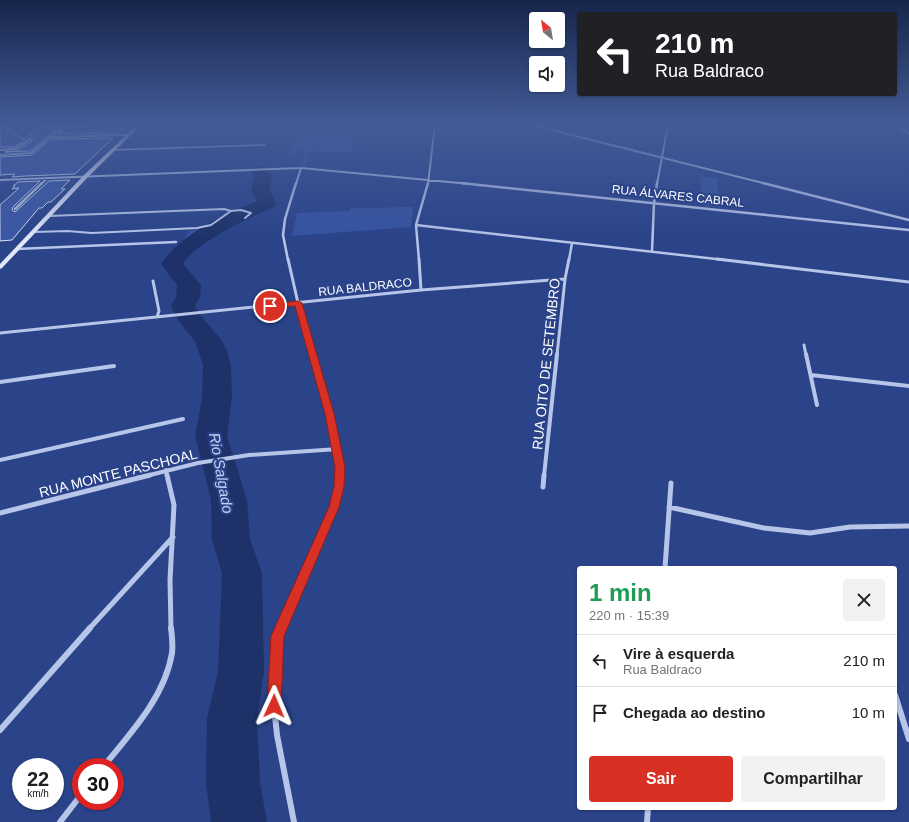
<!DOCTYPE html>
<html lang="pt">
<meta charset="utf-8">
<style>
body{margin:0;font-family:Arial,sans-serif;background:#f2f2f2;color:#202124;height:100vh;display:flex;flex-direction:column;font-size:15px;white-space:nowrap}
*{box-sizing:border-box;margin:0}
p{font-size:13px;color:#757577}
.icon{flex:none;width:22px;height:22px;fill:none;stroke:currentColor;stroke-width:2;stroke-linecap:round;stroke-linejoin:round}
.map{position:relative;flex:1;overflow:hidden}
.side{position:absolute;left:577px;top:566px;width:320px;height:244px;display:flex;flex-direction:column;background:#fff;border-radius:4px;box-shadow:0 1px 3px #0004}
.side>*{flex:none}
.guide{position:absolute;left:577px;top:12px;width:320px;height:84px;border-radius:4px;box-shadow:0 1px 3px #0004;background:#202124;color:#fff;overflow:hidden}
.needle{width:26px;rotate:330deg}
.tools{position:absolute;left:529px;top:12px;display:grid;gap:8px}
.tools a{display:grid;place-items:center;width:36px;height:36px;border-radius:4px;background:#fff;box-shadow:0 1px 3px #0004;font-size:20px}
.speed{position:absolute;left:12px;top:758px;display:flex;gap:8px;font-size:20px;font-weight:700;text-align:center}
.speed>*{display:grid;place-content:center;width:52px;height:52px;border-radius:50%;background:#fff;box-shadow:0 1px 3px #0004;line-height:1}
.speed small{font-size:10px;font-weight:400}
.speed .limit{border:6px solid #d22;background:#fff;color:#111}
.pin{position:absolute;display:grid;place-items:center;width:34px;height:34px;color:#fff;margin:-17px;border:2px solid #fff;border-radius:50%;box-shadow:0 1px 4px #0007}
.me{position:absolute;width:44px;margin:-22px;rotate:1deg;stroke-linejoin:round;filter:drop-shadow(0 0 3px #0008)}
.turn{display:flex;align-items:center;gap:14px;height:84px;padding:0 12px;font-size:18px}
.turn .icon{width:52px;height:52px;stroke-width:2.5}
.turn b{display:block;font-size:28px;line-height:34px}
.round{display:grid;place-items:center;flex:none;width:42px;height:42px;border-radius:4px;background:#f2f2f2}
.overview{display:flex;align-items:center;justify-content:space-between;height:68px;padding:0 12px}
h1{font-size:24px;font-weight:700;line-height:30px;color:#1e9e55}
.primary-button{display:flex;gap:8px;margin-top:auto;padding:8px 12px}
.primary-button a{flex:1;height:46px;border-radius:4px;background:#d93025;color:#fff;font-size:16px;font-weight:700;line-height:46px;text-align:center}
.primary-button a+a{background:#f2f2f2;color:#202124}
ul{padding:0;list-style:none}
li{display:flex;align-items:center;gap:12px;height:52px;padding:0 12px;border-top:1px solid #e0e0e0}
li div{flex:1}
li b{display:block;font-size:15px}
li em{font-style:normal}
.map>svg:first-child{display:block}
.green{fill:#3553a0}
.lines{fill:none;stroke-linecap:round;stroke-linejoin:round}
.river{fill:#1e3269;fill-rule:evenodd}
.building{fill:#3b58a5;stroke:#dbe3f7}
.lane-far1{stroke:#b7c5e8;stroke-width:1.5}
.lane{stroke:#b7c5e8;stroke-width:2}
.street-far5{stroke:#b7c5e8;stroke-width:2}
.street-far4{stroke:#b7c5e8;stroke-width:2.5}
.street-far3{stroke:#b7c5e8;stroke-width:3}
.street-far2{stroke:#b7c5e8;stroke-width:4}
.street-far1{stroke:#b7c5e8;stroke-width:5}
.street{stroke:#b7c5e8;stroke-width:6}
.secondary{fill:#e1e7f8;fill-rule:evenodd}
.route{fill:#d93025;stroke:#8d1f18}
.labels{text-anchor:middle;stroke-width:4;stroke-linejoin:round;paint-order:stroke}
.far-street-label{font-size:12px;fill:#fff;stroke:#2a4389}
.street-label{font-size:14px;fill:#fff;stroke:#2a4389}
.water-label{font-size:15px;font-style:italic;fill:#c3d0f0;stroke:#2a4389}
</style>
<div class="map">
<svg width="909" height="822" viewBox="0 0 909 822">
<rect width="100%" height="100%" fill="#2a4389"/>
<path class="green" d="M 316,128 L 345,129 L 343,131 L 345,133 L 353,133 L 353,152 L 309,151 L 305,166 L 300,166 L 305,151 L 294,150 L 292,155 L 288,154 L 294,143 L 298,130 L 315,130 Z
M 700,177 L 717,178 L 720,207 L 703,205 Z
M 413,207 L 411,227 L 292,236 L 297,213 L 350,211 L 351,208 Z
M 220,229 C 212,234 207,244 198,245 L 176,261 L 176,264 L 179,267 L 184,267 L 188,276 L 195,282 L 193,283 L 193,286 L 189,300 L 192,300 L 190,308 L 182,309 L 182,300 L 184,294 L 183,291 L 187,290 L 186,284 L 182,284 L 171,268 L 163,269 L 173,253 L 177,253 L 189,231 Z"/>
<g class="lines">
<path class="river" d="M 259,166 L 265,168 L 272,175 L 269,189 L 276,203 L 274,207 C 250,217 196,242 183,264 L 201,285 L 200,297 L 195,306 L 200,315 L 220,338 L 226,348 L 231,365 L 232,398 L 227,436 L 247,500 L 250,540 L 262,573 L 264,672 L 257,718 L 260,783 L 267,822 L 211,822 L 206,783 L 207,718 L 218,672 L 222,573 L 212,540 L 211,500 L 195,436 L 202,398 L 203,365 L 195,341 L 180,323 L 171,306 L 176,297 L 177,285 L 161,264 C 182,233 223,215 257,201 L 251,189 L 255,176 L 251,171 L 253,168 Z"/>
</g>
<path class="building" d="M 0,125 L 2,128 L 5,128 L 23,139 L 42,127 L 60,127 L 30,151 L 5,152 L 16,151 L 31,142 L 32,140 L 30,138 L 14,147 L 0,147 Z
M 128,125 L 119,133 L 58,134 L 68,127 Z
M 113,138 L 75,174 L 25,176 L 12,177 L 15,174 L 0,175 L 0,157 L 32,155 L 51,139 Z
M 70,180 L 61,189 L 65,189 L 51,202 L 48,202 L 42,208 L 39,208 L 12,240 L 0,241 L 0,205 L 19,188 L 12,189 L 15,186 L 13,186 L 18,182 L 40,181 L 13,207 L 12,210 L 15,212 L 49,181 Z"/>
<g class="lines">
<path class="lane-far1" d="M 113,150 L 265,145"/>
<path class="lane" d="M 231,211 L 241,210 L 251,213 L 245,218
M 34,232 L 67,231 L 92,233 L 197,228 L 211,225 L 231,211 L 224,209 L 49,216"/>
<path class="street-far5" d="M 528,124 L 767,184
M 890,124 L 909,133
M 3,126 L 13,124
M 51,137 L 67,124
M 52,137 L 129,135
M 0,150 L 15,149 L 30,140
M 0,155 L 31,153 L 50,137
M 0,180 L 301,168 L 470,184
M 41,184 L 48,178
M 296,184 L 301,168
M 428,184 L 435,124
M 657,184 L 668,124"/>
<path class="street-far4" d="M 461,183 L 909,230
M 763,183 L 909,220
M 15,209 L 42,183
M 416,225 L 725,260
M 17,249 L 176,242
M 652,251 L 654,203 L 657,183
M 288,260 L 283,235 L 285,219 L 296,183
M 419,260 L 416,225 L 428,183
M 569,260 L 572,243"/>
<path class="street-far3" d="M 288,259 L 298,303 L 313,355
M 419,259 L 421,290
M 717,259 L 909,282
M 153,281 L 159,311 L 157,317
M 0,333 L 421,290 L 565,279
M 804,345 L 806,355
M 557,355 L 565,279 L 569,259"/>
<path class="street-far2" d="M 313,354 C 324,392 342,437 340,476
M 806,354 L 817,405
M 811,375 L 909,386
M 0,382 L 114,366
M 0,460 L 183,419
M 166,470 L 167,476
M 146,476 L 198,463 L 249,455 L 338,449
M 544,476 L 557,354"/>
<path class="street-far1" d="M 167,475 L 174,505 L 170,580 L 171,629
M 543,487 L 544,475
M 669,507 L 764,528 L 810,533 L 850,527 L 909,526
M 0,513 L 150,475
M 665,568 L 671,483
M 89,629 L 173,537
M 280,629 L 334,507 L 339,487 L 340,475"/>
<path class="street" d="M 280,628 L 277,636 L 274,706 L 277,735 L 294,822
M 895,695 L 909,739
M 0,730 L 90,628
M 103,767 C 130,734 165,697 172,653 C 173,645 172,636 171,628
M 60,822 L 81,795
M 647,822 L 648,808"/>
<path class="secondary" d="M 138,124 L 142,124 L 88,177 L 2,268 L 0,269 L 0,264 L 84,175 Z"/>
</g>
<linearGradient id="sky" x2="0" y2="1"><stop stop-color="#17254b"/><stop offset="0.52" stop-color="#445b97"/><stop offset="1" stop-color="#445b97" stop-opacity="0"/></linearGradient>
<rect width="909" height="239" fill="url(#sky)"/>
<path class="route" d="M 298,301 L 302,303 L 334,414 L 345,467 L 344,487 L 339,507 L 284,636 L 281,706 L 279,711 L 274,713 L 269,711 L 267,706 L 271,636 L 329,507 L 334,487 L 335,467 L 325,414 L 295,306 L 270,308 L 266,306 L 270,304 Z"/>
<g class="labels">
<g class="far-street-label">
<text transform="translate(678 196) rotate(6)" y="4">RUA ÁLVARES CABRAL</text>
<text transform="translate(365 287) rotate(-6)" y="4">RUA BALDRACO</text>
</g>
<g class="street-label">
<text transform="translate(546 364) rotate(-84)" y="5">RUA OITO DE SETEMBRO</text>
<text transform="translate(118 473) rotate(-14)" y="5">RUA MONTE PASCHOAL</text>
</g>
<g class="water-label">
<text transform="translate(221 473) rotate(80)" y="5">Rio Salgado</text>
</g>
</g>
</svg>
<div class="tools">
<a><svg class="needle" viewBox="-14 -14 28 28"><path d="M0-13l5 13h-10z" fill="#e53935"/><path d="M0 13l5-13h-10z" fill="#757577"/></svg></a>
<a><svg class="icon" aria-label="sound" viewBox="0 0 24 24"><path d="M4 9h4l5-4v14l-5-4H4zM17 9q2 3 0 6"/></svg></a>
</div>
<div class="speed"><div>22<small>km/h</small></div><div class="limit">30</div></div>
<div class="pin" style="left:270px;top:306px;background:#d93025"><svg class="icon" aria-label="arrive" viewBox="0 0 24 24"><path d="M6 21V4h12l-3 4 3 4H6"/></svg></div>
<svg class="me" style="left:274px;top:706px" viewBox="-20 -20 40 40"><path d="M0-17L14 15 0 8-14 15z" fill="#d93025" stroke="#fff" stroke-width="4"/></svg>
<div class="guide">
<div class="turn"><svg class="icon" aria-label="left" viewBox="0 0 24 24"><path d="M17 20v-9H6M10 6l-5 5 5 5"/></svg><div><b>210 m</b>Rua Baldraco</div></div>
</div>
<section class="side">
<div class="overview"><div><h1>1 min</h1><p>220 m · 15:39</p></div><a class="round"><svg class="icon" aria-label="close" viewBox="0 0 24 24"><path d="M6 6l12 12M18 6L6 18"/></svg></a></div>
<ul>
<li><svg class="icon" aria-label="left" viewBox="0 0 24 24"><path d="M17 20v-9H6M10 6l-5 5 5 5"/></svg><div><b>Vire à esquerda</b><p>Rua Baldraco</p></div><em>210 m</em></li>
<li><svg class="icon" aria-label="arrive" viewBox="0 0 24 24"><path d="M6 21V4h12l-3 4 3 4H6"/></svg><div><b>Chegada ao destino</b></div><em>10 m</em></li>
</ul>
<div class="primary-button"><a>Sair</a><a>Compartilhar</a></div>
</section>
</div>
